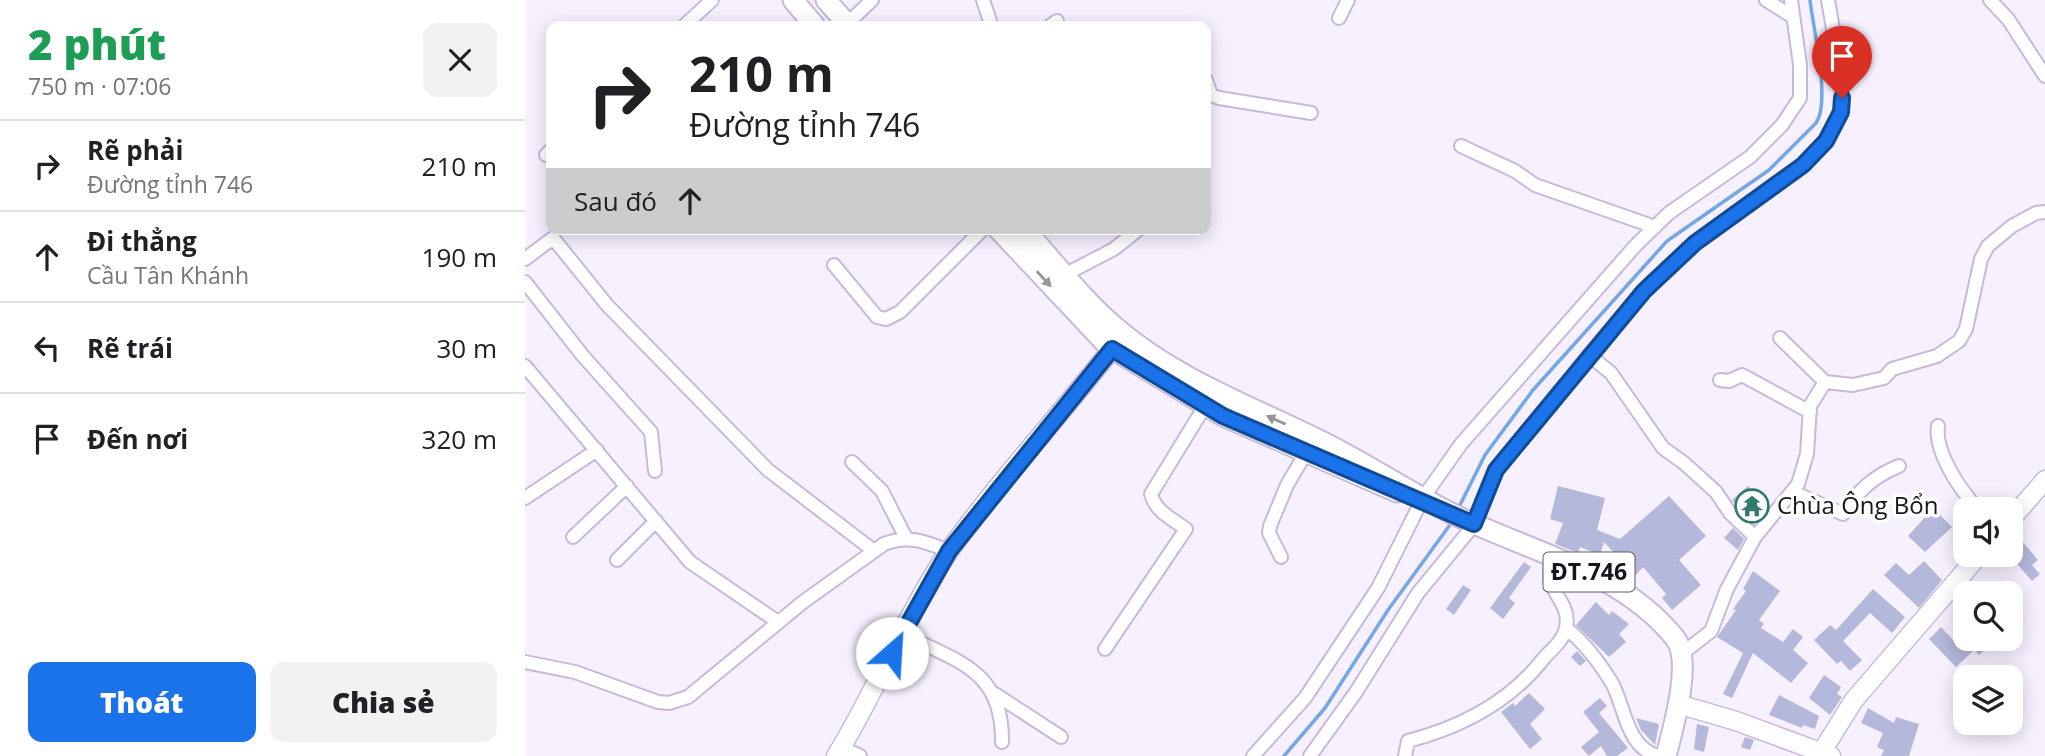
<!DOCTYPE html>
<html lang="vi">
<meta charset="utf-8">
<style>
body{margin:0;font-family:"Open Sans",sans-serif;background:#f2f2f2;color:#202124;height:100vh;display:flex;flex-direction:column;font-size:26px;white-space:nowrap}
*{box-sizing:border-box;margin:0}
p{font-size:23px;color:#757577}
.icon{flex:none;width:38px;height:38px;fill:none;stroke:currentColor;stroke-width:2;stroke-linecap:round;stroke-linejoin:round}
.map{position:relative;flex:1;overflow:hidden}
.details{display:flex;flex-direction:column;background:#fff;width:525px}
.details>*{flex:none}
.banner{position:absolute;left:21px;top:21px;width:665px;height:214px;border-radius:14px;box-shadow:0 4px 18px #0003;background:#fff;color:#202124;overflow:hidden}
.tools{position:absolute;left:1428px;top:497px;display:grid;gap:14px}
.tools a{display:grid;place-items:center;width:70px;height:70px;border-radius:14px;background:#fff;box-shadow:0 4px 18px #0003;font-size:35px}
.pin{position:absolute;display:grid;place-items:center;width:60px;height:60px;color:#fff;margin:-72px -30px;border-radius:50% 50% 50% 0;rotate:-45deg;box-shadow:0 0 7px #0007}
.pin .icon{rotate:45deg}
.me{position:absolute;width:77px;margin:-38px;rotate:26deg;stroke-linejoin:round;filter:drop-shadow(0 0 5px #0008)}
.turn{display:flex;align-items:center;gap:24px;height:147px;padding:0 28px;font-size:32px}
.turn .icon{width:91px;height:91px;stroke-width:2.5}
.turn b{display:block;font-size:49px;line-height:60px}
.then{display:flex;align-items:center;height:66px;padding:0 28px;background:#0003;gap:14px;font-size:26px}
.round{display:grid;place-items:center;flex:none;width:74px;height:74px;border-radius:14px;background:#f2f2f2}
.headline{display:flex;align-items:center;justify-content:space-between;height:119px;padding:0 28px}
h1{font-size:42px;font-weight:800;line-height:52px;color:#1e9e55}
.action{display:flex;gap:14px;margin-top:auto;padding:14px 28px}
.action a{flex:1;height:80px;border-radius:14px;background:#1a73e8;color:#fff;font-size:28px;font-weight:800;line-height:80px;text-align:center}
.action a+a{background:#f2f2f2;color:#202124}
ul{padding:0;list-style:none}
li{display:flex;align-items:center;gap:21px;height:91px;padding:0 28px;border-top:2px solid #e0e0e0}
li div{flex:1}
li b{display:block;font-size:26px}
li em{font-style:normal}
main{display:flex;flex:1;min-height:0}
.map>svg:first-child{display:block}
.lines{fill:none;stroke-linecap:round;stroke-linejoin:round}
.stream{stroke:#75a6e6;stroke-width:3.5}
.building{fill:#b4b8da}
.street-casing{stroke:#c7b9d9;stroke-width:16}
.secondary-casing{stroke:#c7b9d9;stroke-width:21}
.primary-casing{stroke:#c7b9d9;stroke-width:23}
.street{stroke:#fff;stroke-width:12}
.secondary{stroke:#fff;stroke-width:18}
.primary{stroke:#fff;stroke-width:19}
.oneway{fill:#97959a}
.route-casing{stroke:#114b97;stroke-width:18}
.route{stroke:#1a73e8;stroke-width:12}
.labels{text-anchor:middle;stroke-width:7;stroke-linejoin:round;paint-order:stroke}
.shield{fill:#fff;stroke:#5d5a62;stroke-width:2}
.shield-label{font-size:23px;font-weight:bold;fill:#18131e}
.poi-label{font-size:24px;fill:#18131e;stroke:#fff;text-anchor:start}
</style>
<main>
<section class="details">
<div class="headline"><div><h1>2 phút</h1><p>750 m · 07:06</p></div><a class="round"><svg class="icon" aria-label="close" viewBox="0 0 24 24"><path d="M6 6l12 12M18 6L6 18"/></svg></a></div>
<ul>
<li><svg class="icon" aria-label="right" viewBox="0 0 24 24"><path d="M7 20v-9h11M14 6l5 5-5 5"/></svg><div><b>Rẽ phải</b><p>Đường tỉnh 746</p></div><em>210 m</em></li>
<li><svg class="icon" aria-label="ahead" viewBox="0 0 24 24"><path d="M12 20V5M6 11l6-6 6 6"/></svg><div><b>Đi thẳng</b><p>Cầu Tân Khánh</p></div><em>190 m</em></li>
<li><svg class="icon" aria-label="left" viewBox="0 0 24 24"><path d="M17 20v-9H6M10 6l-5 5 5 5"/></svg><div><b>Rẽ trái</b></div><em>30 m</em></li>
<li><svg class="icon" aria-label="arrive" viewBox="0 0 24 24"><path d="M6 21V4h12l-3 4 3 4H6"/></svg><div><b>Đến nơi</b></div><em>320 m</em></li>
</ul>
<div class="action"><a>Thoát</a><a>Chia sẻ</a></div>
</section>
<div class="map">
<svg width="1520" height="756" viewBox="0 0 1520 756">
<rect width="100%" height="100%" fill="#f7f1ff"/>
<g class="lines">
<path class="stream" d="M 933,509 L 960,455 L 1008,390 L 1142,241 L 1244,170 L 1291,123 C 1306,102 1288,28 1285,0
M 759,756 L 800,708 L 863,610 L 927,522"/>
</g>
<path class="building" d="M 1033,486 L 1080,498 L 1072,530 L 1095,539 L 1144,496 L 1181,536 L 1154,560 L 1176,585 L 1147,610 L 1137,598 L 1141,594 L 1118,567 L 1110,576 L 1079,542 L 1075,555 L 1055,547 L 1053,553 L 1030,544 L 1038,523 L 1025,519 Z
M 1223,486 L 1243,508 L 1229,524 L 1207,500 Z
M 1408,508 L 1427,527 L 1400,552 L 1383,536 Z
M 1208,528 L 1219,539 L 1213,550 L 1199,538 Z
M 1495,539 L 1513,560 L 1507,565 L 1515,574 L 1507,581 L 1486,557 L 1486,547 Z
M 1399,561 L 1417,580 L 1394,608 L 1359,575 L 1371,563 L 1384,575 Z
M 999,562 L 1006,567 L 984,598 L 990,603 L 978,619 L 965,608 Z
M 1228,571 L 1255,591 L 1234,620 L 1239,624 L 1236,628 L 1258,642 L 1268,629 L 1278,637 L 1268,650 L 1283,663 L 1266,683 L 1228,653 L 1207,698 L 1198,694 L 1218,653 L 1192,637 L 1211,610 L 1208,609 L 1221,591 L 1218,589 Z
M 938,585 L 946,590 L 929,615 L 921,609 Z
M 1348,589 L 1380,617 L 1367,633 L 1345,613 L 1318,641 L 1337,660 L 1325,671 L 1316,661 L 1312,664 L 1289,640 L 1305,625 L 1311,630 Z
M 1071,602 L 1084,615 L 1087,611 L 1104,624 L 1094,634 L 1101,642 L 1084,657 L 1051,625 Z
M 1416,627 L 1428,640 L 1440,630 L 1440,639 L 1461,639 L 1465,646 L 1454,655 L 1449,650 L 1431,667 L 1404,639 Z
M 1052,651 L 1061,661 L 1055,666 L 1046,657 Z
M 1299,675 L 1316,687 L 1312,694 L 1317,697 L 1305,715 L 1284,698 Z
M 1004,693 L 1020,709 L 1005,724 L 1017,739 L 1005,749 L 976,712 L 988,703 L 990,706 Z
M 1254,695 L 1294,716 L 1290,729 L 1278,725 L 1277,728 L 1244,715 Z
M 1075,698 L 1082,706 L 1074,713 L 1103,748 L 1092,756 L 1082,756 L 1076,746 L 1064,756 L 1056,747 L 1074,732 L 1058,712 Z
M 1343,708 L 1369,723 L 1371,717 L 1394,724 L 1384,756 L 1356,756 L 1359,750 L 1352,747 L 1358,733 L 1336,723 Z
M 1111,718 L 1134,724 L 1130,745 L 1116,730 Z
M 1172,724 L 1184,727 L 1179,752 L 1169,749 Z
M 1220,737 L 1229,740 L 1225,750 L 1216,747 Z"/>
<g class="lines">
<defs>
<path id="street" d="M 458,0 L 465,21
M 1241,0 L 1268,17
M 1465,0 L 1483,19 L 1520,76
M 814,18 L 823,0
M 322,24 L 347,0
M 159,26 L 187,0
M 525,26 L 532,21
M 681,80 L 686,95 L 694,98 L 786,113
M 936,146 L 990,171 L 1010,185 L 1130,227
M 21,155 L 26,150
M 0,259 L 28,238 L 82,305 L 243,470 L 349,551
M 309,265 L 352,317 L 361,319 L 375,312 L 458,229
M 541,274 L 589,249 L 614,229
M 0,282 L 58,356 L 126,432 L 130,471
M 1255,338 L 1300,382
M 1064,355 L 1086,373 L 1138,448 L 1159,463 L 1191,492 L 1205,513 L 1230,537
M 0,366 L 165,562 L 253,622
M 1195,380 L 1204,381 L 1217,375 L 1285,412
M 1413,426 C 1409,452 1436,491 1453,509
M 327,462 L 357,491 L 381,538
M 1268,492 L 1318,514 C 1333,491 1347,477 1374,466
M 0,498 L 72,450
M 48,537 L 102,486
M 756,557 L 744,533 L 745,526 L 762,485 L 782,451
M 92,560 L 131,521
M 1041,628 C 1060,643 1074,662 1087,683 C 1100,707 1101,746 1132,756
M 376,633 C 432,662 478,669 477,742
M 580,649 L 661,529 C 647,519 630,511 626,494 L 680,406
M 1158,653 L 1186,631 L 1202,589 L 1230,537 L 1273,484 L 1282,454 L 1285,406 L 1300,382 L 1328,385 L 1359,378 L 1367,369 L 1412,356 L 1434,341 L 1441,329 L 1456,259 L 1463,246 L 1487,226 L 1511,213 L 1520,212
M 0,662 L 50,672 L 133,702 L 144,703 L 163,697 L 278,602 L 359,544 C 384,534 401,542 424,551
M 470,694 L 536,737
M 316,747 L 335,756
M 728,756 L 780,698 L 853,588 L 898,498 L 936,444 L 1111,245 L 1144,213 L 1225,157 L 1257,125 L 1275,98 L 1275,65 L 1266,0
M 785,756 L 831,692 L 893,593 L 948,526 L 971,470 L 1064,355 L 1119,291 L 1170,243 L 1278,165 L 1301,141 L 1316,112 L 1317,98 L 1315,69 L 1303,0
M 880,756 L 883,741 C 937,727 985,702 1019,658 C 1027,649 1038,641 1041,628 C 1045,608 1032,599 1026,583 C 1023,574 1027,564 1029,556"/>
<path id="secondary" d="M 1486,519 L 1520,480
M 1153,704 L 1211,721 L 1306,756
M 311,756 C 352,690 380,616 424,551 C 476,478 539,411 594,340
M 1294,756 L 1329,700 L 1454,555"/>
<path id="primary" d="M 268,0 L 290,26
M 301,0 L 324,26
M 473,229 L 584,347 L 698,416 L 872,492
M 499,229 C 529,261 556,298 589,326 C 647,377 723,405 792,439 C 840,462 883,492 930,515 C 1005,552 1095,570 1150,638 C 1168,661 1148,728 1141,756"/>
</defs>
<use href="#street" class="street-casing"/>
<use href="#secondary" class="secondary-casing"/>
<use href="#primary" class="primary-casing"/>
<use href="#street" class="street"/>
<use href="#secondary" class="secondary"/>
<use href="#primary" class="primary"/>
</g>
<defs><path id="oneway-solid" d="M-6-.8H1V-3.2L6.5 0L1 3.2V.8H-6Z" transform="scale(1.75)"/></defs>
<g class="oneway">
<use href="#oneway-solid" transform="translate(519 279) rotate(47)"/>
<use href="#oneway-solid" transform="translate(751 420) rotate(-156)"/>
</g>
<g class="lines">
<defs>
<path id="route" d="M 367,653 L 424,551 L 587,349 L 698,416 L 949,524 L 971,470 L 1119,291 L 1170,243 L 1278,165 L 1301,141 L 1316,112 L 1317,98"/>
</defs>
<use href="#route" class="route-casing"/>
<use href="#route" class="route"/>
</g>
<defs>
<symbol id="temple-ring" viewBox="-11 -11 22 22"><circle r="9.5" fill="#fff" stroke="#33786d" stroke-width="1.5"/><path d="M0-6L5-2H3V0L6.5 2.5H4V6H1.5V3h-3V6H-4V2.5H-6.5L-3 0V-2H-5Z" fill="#33786d"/></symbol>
</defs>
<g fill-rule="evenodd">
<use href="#temple-ring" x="1208" y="487" width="38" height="38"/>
</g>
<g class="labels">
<rect class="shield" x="1018.5" y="552.5" width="91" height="39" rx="5"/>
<g class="shield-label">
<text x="1064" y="580">ĐT.746</text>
</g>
<g class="poi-label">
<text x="1252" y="514">Chùa Ông Bổn</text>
</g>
</g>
</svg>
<div class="tools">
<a><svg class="icon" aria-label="sound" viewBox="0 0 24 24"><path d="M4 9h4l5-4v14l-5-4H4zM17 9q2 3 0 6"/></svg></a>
<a><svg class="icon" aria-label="search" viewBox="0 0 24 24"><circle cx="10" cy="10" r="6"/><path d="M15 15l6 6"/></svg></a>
<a><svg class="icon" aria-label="layers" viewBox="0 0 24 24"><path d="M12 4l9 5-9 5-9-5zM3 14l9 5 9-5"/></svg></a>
</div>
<div class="pin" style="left:1317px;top:98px;background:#d93025"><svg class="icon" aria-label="arrive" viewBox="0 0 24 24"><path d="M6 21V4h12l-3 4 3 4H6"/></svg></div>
<svg class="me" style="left:367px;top:653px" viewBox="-20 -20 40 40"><circle r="19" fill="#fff"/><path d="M0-13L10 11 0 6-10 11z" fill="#1a73e8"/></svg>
<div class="banner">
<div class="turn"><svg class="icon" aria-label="right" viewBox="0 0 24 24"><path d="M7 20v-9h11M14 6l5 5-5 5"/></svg><div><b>210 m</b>Đường tỉnh 746</div></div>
<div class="then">Sau đó<svg class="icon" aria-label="ahead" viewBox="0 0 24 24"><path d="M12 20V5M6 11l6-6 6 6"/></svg></div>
</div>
</div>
</main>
